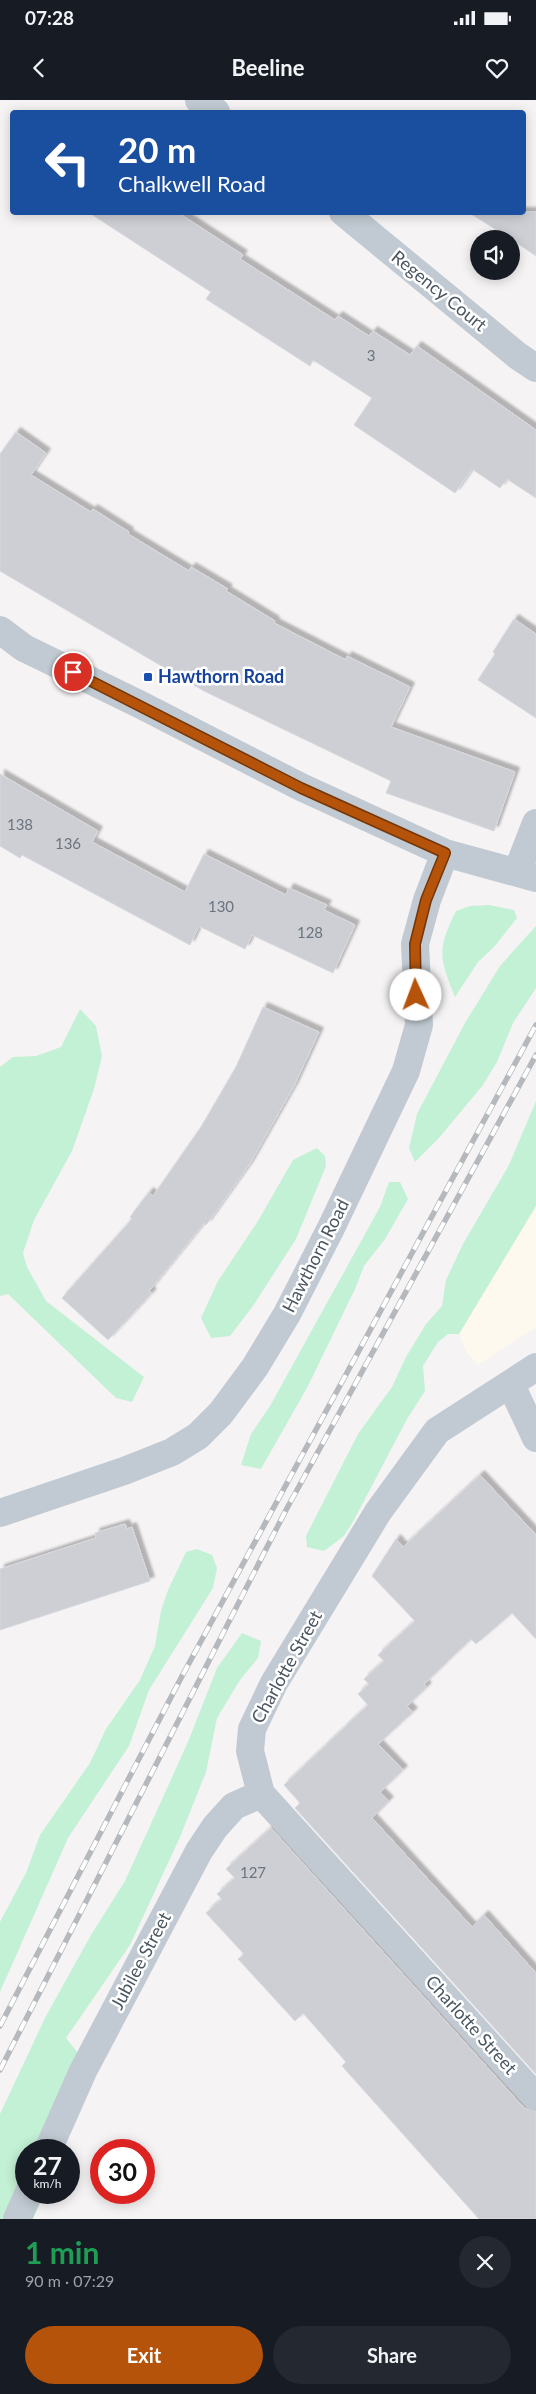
<!DOCTYPE html>
<meta charset="utf-8">
<style>
body{margin:0;font-family:Lato,sans-serif;background:#242831;color:#f1f3f6;height:100vh;display:flex;flex-direction:column;font-size:19px;white-space:nowrap}
*{box-sizing:border-box;margin:0}
p{font-size:16px;color:#9ea1a6}
.icon{flex:none;width:28px;height:28px;fill:none;stroke:currentColor;stroke-width:2;stroke-linecap:round;stroke-linejoin:round}
.map{position:relative;height:2119px;overflow:hidden}
.details{display:flex;flex-direction:column;background:#171b24;flex:1}
.details>*{flex:none}
.guide{position:absolute;left:10px;top:10px;width:516px;height:105px;border-radius:5px;box-shadow:0 2px 12px #0003;background:#1a4fa0;color:#fff;overflow:hidden}
.fabs{position:absolute;left:470px;top:130px;display:grid;gap:10px}
.fabs a{display:grid;place-items:center;width:50px;height:50px;border-radius:50%;background:#171b24;box-shadow:0 2px 12px #0003;font-size:25px}
.speed{position:absolute;left:15px;top:2039px;display:flex;gap:10px;font-size:25px;font-weight:700;text-align:center}
.speed>*{display:grid;place-content:center;width:65px;height:65px;border-radius:50%;background:#171b24;box-shadow:0 2px 12px #0003;line-height:1}
.speed small{font-size:12px;font-weight:400}
.speed .limit{border:8px solid #d22;background:#fff;color:#111}
.pin{position:absolute;display:grid;place-items:center;width:42px;height:42px;color:#fff;margin:-21px;border:2px solid #fff;border-radius:50%;box-shadow:0 1px 5px #0007}
.me{position:absolute;width:55px;margin:-28px;rotate:358deg;stroke-linejoin:round;filter:drop-shadow(0 0 4px #0008)}
.turn{display:flex;align-items:center;gap:18px;height:105px;padding:0 25px;font-size:22px}
.turn .icon{width:65px;height:65px;stroke-width:2.5}
.turn b{display:block;font-size:35px;line-height:42px}
.round{display:grid;place-items:center;flex:none;width:52px;height:52px;border-radius:26px;background:#242831}
.headline{display:flex;align-items:center;justify-content:space-between;height:85px;padding:0 25px}
h1{font-size:30px;font-weight:700;line-height:38px;color:#1e9e55}
.cta{display:flex;gap:10px;margin-top:auto;padding:10px 25px}
.cta a{flex:1;height:58px;border-radius:30px;background:#b45309;color:#fff;font-size:20px;font-weight:700;line-height:58px;text-align:center}
.cta a+a{background:#242831;color:#f1f3f6}
.status{display:flex;justify-content:space-between;align-items:center;height:35px;padding:0 25px;background:#171b24;direction:ltr}
.status svg{height:14px;fill:currentColor}
header{display:flex;justify-content:space-between;align-items:center;height:65px;padding:0 25px;background:#171b24;font-size:22px;font-weight:700}
.map>svg:first-child{display:block}
.commercial{fill:#fdf9ef}
.green{fill:#c3f1d5}
.building{fill:#cdcfd5;stroke:#d7d9de;filter:url(#shadow)}
.lines{fill:none;stroke-linecap:round;stroke-linejoin:round}
.minor{stroke:#c1cad2;stroke-width:28}
.rail-casing{stroke:#b5b8bd;stroke-width:5.5}
.rail{stroke:#fff;stroke-width:4;stroke-dasharray:11;stroke-linecap:butt}
.route-casing{stroke:#753606;stroke-width:12}
.route{stroke:#b45309;stroke-width:9}
.transit-dot{fill:#1a4fb4;stroke:#fff;stroke-width:2}
.labels{text-anchor:middle;stroke-width:5;stroke-linejoin:round;paint-order:stroke}
.number-label{font-size:15px;fill:#6b747e}
.street-label{font-size:18px;fill:#4a5661;stroke:#fff}
.transit-label{font-size:18px;font-weight:bold;fill:#164399;stroke:#fff;text-anchor:start}
</style>
<div class="status"><b>07:28</b><svg viewBox="0 0 49 12"><path d="M0 12V9h3v3zM5 12V6h3v6zM10 12V3h3v9zM15 12V0h3v12zM26 1h20v11H26zM47 4h2v5h-2z"/></svg></div>
<header><svg class="icon" aria-label="back" viewBox="0 0 24 24"><path d="M15 5l-7 7 7 7"/></svg>Beeline<svg class="icon" aria-label="heart" viewBox="0 0 24 24"><path d="M12 20l-8-8c-3-5 5-10 8-4 3-6 11-1 8 4z"/></svg></header>
<div class="map">
<svg width="536" height="2119" viewBox="0 0 536 2119">
<defs>
<filter id="shadow"><feDropShadow dx="4.5" dy="-4.5" stdDeviation="1" flood-color="#0004"/></filter>
</defs>
<rect width="100%" height="100%" fill="#f5f3f3"/>
<path class="commercial" d="M 536,1106 L 536,1227 L 478,1265 L 467,1253 L 459,1234 Z"/>
<path class="green" d="M 489,805 L 514,810 L 517,818 L 494,847 L 478,862 L 455,897 C 439,857 437,850 456,811 L 470,806 Z
M 536,826 L 536,888 L 513,923 L 497,962 L 483,985 L 438,1039 L 415,1062 L 409,1048 L 417,1014 L 465,923 L 500,866 Z
M 80,909 L 96,926 L 102,956 L 94,989 L 72,1051 L 34,1120 L 23,1153 L 27,1167 L 46,1201 L 144,1277 L 132,1302 L 116,1298 L 8,1194 L 0,1196 L 0,967 L 13,957 L 36,956 L 61,947 Z
M 536,1001 L 536,1106 L 459,1234 L 448,1234 L 438,1242 L 423,1266 L 425,1291 L 407,1319 L 354,1420 L 344,1436 L 324,1451 L 307,1447 L 306,1436 L 358,1334 L 392,1287 L 406,1257 L 426,1224 L 442,1206 L 446,1180 L 463,1144 L 509,1065 Z
M 317,1048 L 325,1056 L 326,1066 L 296,1139 L 253,1206 L 230,1236 L 211,1238 L 201,1218 L 218,1181 L 258,1121 L 293,1060 Z
M 389,1082 L 400,1082 L 408,1099 L 385,1139 L 364,1166 L 355,1189 L 308,1286 L 261,1369 L 241,1365 L 251,1334 L 270,1306 L 380,1107 Z
M 197,1449 L 212,1455 L 217,1468 L 213,1488 L 149,1590 L 129,1646 L 68,1738 L 0,1892 L 0,1822 L 26,1773 L 40,1735 L 90,1663 L 106,1629 L 140,1580 L 155,1546 L 161,1511 L 168,1490 L 186,1452 Z
M 242,1533 L 261,1541 L 258,1558 L 240,1580 L 217,1618 L 206,1672 L 180,1737 L 130,1845 L 66,1938 L 94,1973 L 63,2050 L 26,2050 L 26,2092 L 45,2093 L 33,2119 L 0,2119 L 0,2014 L 46,1916 L 91,1835 L 125,1781 L 188,1642 L 217,1568 Z"/>
<path class="building" d="M 88,112 L 177,112 L 243,155 L 240,159 L 335,220 L 338,216 L 369,236 L 373,231 L 410,255 L 417,246 L 536,330 L 536,398 L 507,379 L 500,388 L 472,369 L 455,393 L 354,325 L 372,298 L 313,260 L 310,266 L 206,199 L 211,192 Z
M 468,112 L 536,112 L 536,156 L 511,139 Z
M 16,332 L 46,353 L 31,375 L 91,412 L 93,409 L 129,432 L 128,434 L 189,471 L 191,467 L 228,489 L 226,491 L 275,521 L 274,523 L 346,560 L 347,556 L 410,587 L 391,627 L 515,672 L 494,731 L 386,693 L 391,681 L 204,591 L 0,471 L 0,354 Z
M 514,519 L 536,534 L 536,618 L 478,580 L 495,554 L 493,552 Z
M 0,674 L 98,731 L 92,742 L 185,792 L 204,754 L 286,795 L 289,788 L 327,805 L 324,810 L 355,825 L 333,873 L 252,835 L 245,849 L 199,826 L 190,845 L 22,755 L 20,758 L 0,746 Z
M 263,907 L 319,932 L 294,986 L 249,1065 L 206,1125 L 204,1123 L 149,1191 L 152,1193 L 108,1240 L 62,1198 L 132,1119 L 130,1117 L 149,1092 L 153,1096 L 201,1027 L 236,967 Z
M 480,1375 L 536,1435 L 536,1539 L 512,1513 L 476,1544 L 471,1539 L 424,1584 L 427,1587 L 407,1606 L 413,1612 L 378,1644 L 403,1670 L 380,1692 L 389,1701 L 372,1718 L 472,1827 L 484,1815 L 536,1873 L 536,1974 L 295,1708 L 300,1703 L 284,1685 L 368,1605 L 358,1594 L 369,1584 L 364,1579 L 384,1561 L 378,1555 L 415,1521 L 372,1476 L 396,1439 L 403,1447 Z
M 125,1424 L 127,1429 L 132,1427 L 150,1481 L 0,1530 L 0,1469 L 96,1438 L 95,1433 Z
M 271,1728 L 524,2008 L 536,2012 L 536,2119 L 479,2119 L 342,1966 L 346,1962 L 303,1913 L 295,1921 L 238,1859 L 244,1854 L 206,1813 L 222,1799 L 217,1794 L 235,1778 L 226,1769 Z"/>
<g class="lines">
<path class="minor" d="M 199,0 L 216,12
M 343,112 L 518,256 L 536,268
M 0,530 L 24,548 L 139,604 L 301,687 L 445,753 L 536,778
M 517,772 L 536,723
M 536,1267 L 437,1331 L 378,1412 L 274,1583 L 252,1629 L 250,1651 L 261,1694 L 536,1997
M 511,1285 L 536,1338
M 0,1413 L 124,1371 L 172,1352 L 198,1336 L 221,1313 L 255,1267 L 287,1214 L 331,1128 L 406,971 L 419,925 L 415,844 L 427,800 L 445,753
M 48,2050 L 83,1971 L 199,1751 L 215,1727 L 234,1706 L 261,1694
M 17,2119 L 29,2092"/>
<defs>
<path id="rail" d="M 0,1926 L 181,1578 L 536,925
M 0,1970 L 286,1410 L 536,955"/>
</defs>
<use href="#rail" class="rail-casing"/>
<use href="#rail" class="rail"/>
</g>
<g class="lines">
<defs>
<path id="route" d="M 73,572 L 301,688 L 445,753 L 426,800 L 415,844 L 416,895"/>
</defs>
<use href="#route" class="route-casing"/>
<use href="#route" class="route"/>
</g>
<rect class="transit-dot" x="143" y="572" width="10" height="10" rx="2.5"/>
<g class="labels">
<g class="number-label">
<text x="371" y="261">3</text>
<text x="20" y="730">138</text>
<text x="68" y="749">136</text>
<text x="221" y="812">130</text>
<text x="310" y="838">128</text>
<text x="253" y="1778">127</text>
</g>
<g class="street-label">
<text transform="translate(439 191) rotate(39)" y="6">Regency Court</text>
<text transform="translate(316 1156) rotate(-63)" y="6">Hawthorn Road</text>
<text transform="translate(287 1567) rotate(-61)" y="6">Charlotte Street</text>
<text transform="translate(141 1861) rotate(-62)" y="6">Jubilee Street</text>
<text transform="translate(471 1925) rotate(48)" y="6">Charlotte Street</text>
</g>
<g class="transit-label">
<text x="158" y="583">Hawthorn Road</text>
</g>
</g>
</svg>
<div class="fabs">
<a><svg class="icon" aria-label="sound" viewBox="0 0 24 24"><path d="M4 9h4l5-4v14l-5-4H4zM17 9q2 3 0 6"/></svg></a>
</div>
<div class="speed"><div>27<small>km/h</small></div><div class="limit">30</div></div>
<div class="pin" style="left:73px;top:572px;background:#d93025"><svg class="icon" aria-label="arrive" viewBox="0 0 24 24"><path d="M6 21V4h12l-3 4 3 4H6"/></svg></div>
<svg class="me" style="left:416px;top:895px" viewBox="-20 -20 40 40"><circle r="19" fill="#fff"/><path d="M0-13L10 11 0 6-10 11z" fill="#b45309"/></svg>
<div class="guide">
<div class="turn"><svg class="icon" aria-label="left" viewBox="0 0 24 24"><path d="M17 20v-9H6M10 6l-5 5 5 5"/></svg><div><b>20 m</b>Chalkwell Road</div></div>
</div>
</div>
<section class="details">
<div class="headline"><div><h1>1 min</h1><p>90 m · 07:29</p></div><a class="round"><svg class="icon" aria-label="close" viewBox="0 0 24 24"><path d="M6 6l12 12M18 6L6 18"/></svg></a></div>
<div class="cta"><a>Exit</a><a>Share</a></div>
</section>
